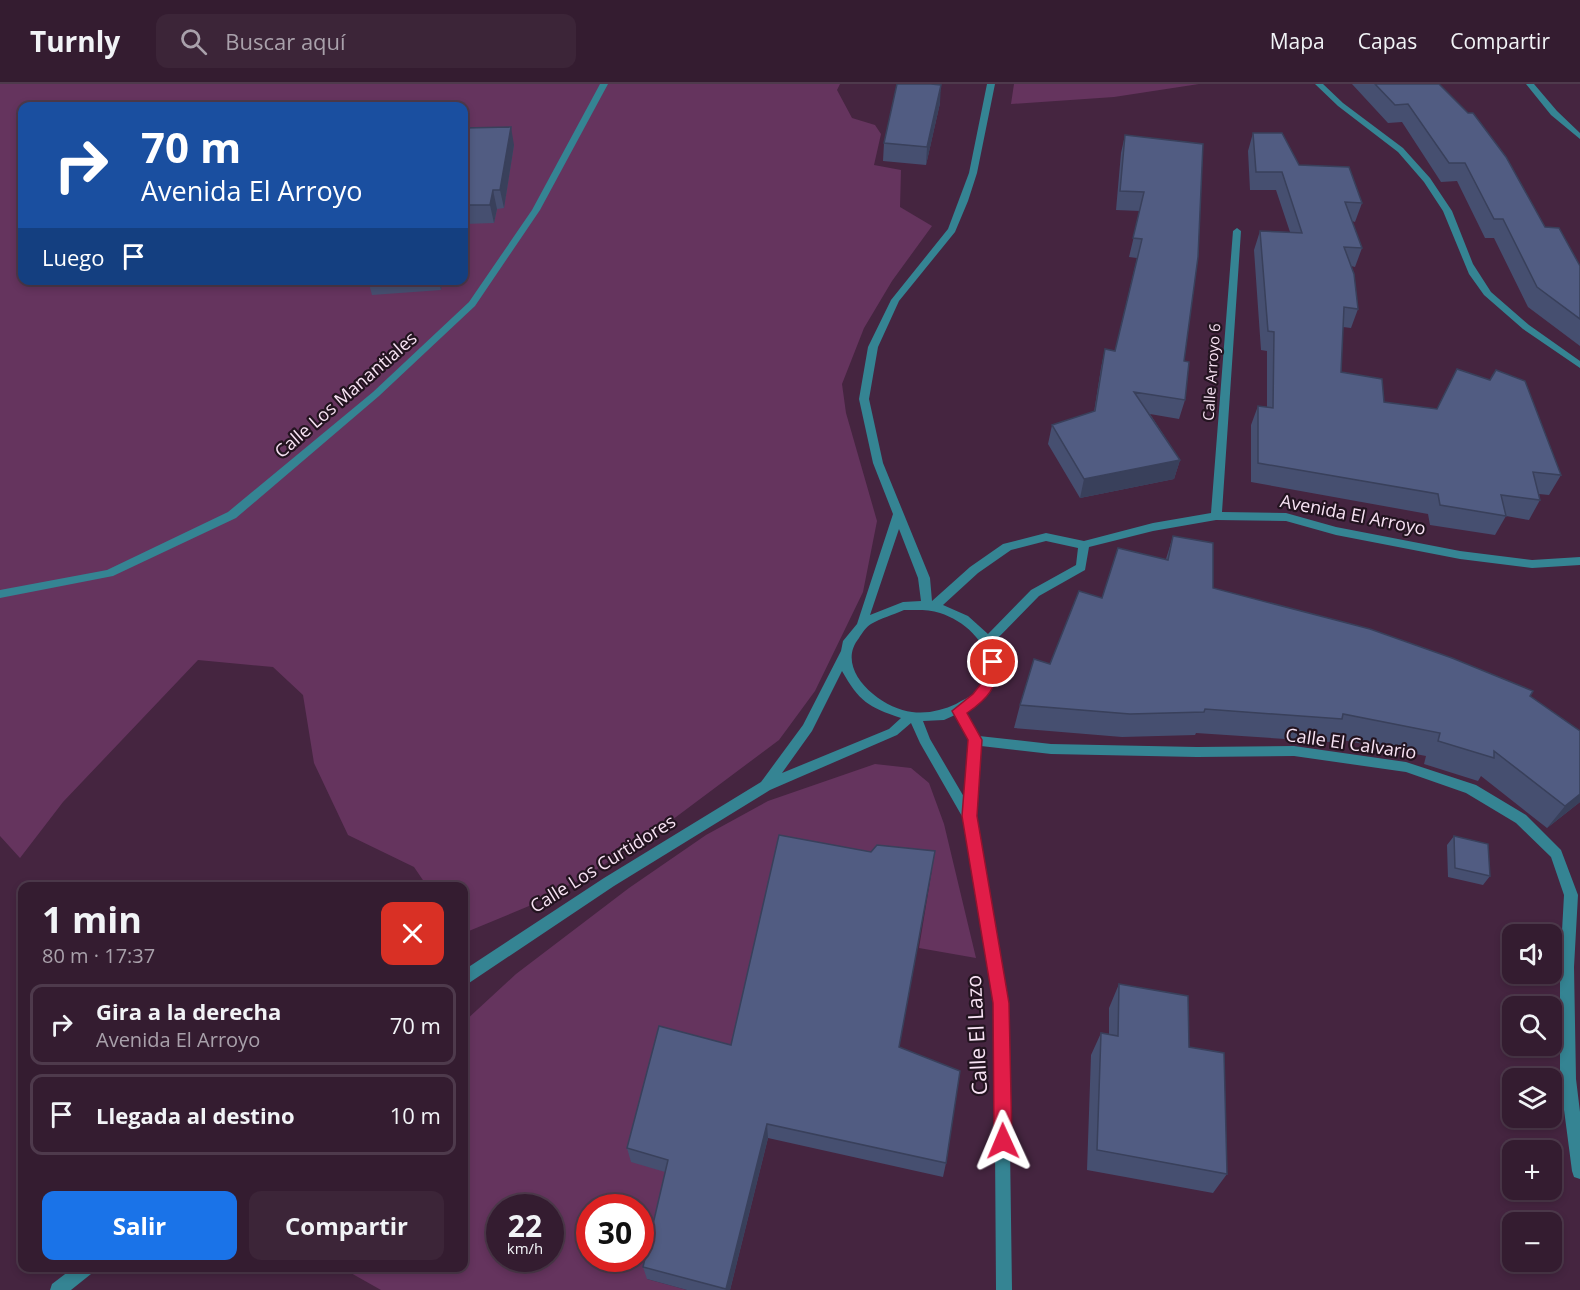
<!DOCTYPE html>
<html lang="es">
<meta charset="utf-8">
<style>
body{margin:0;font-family:"Open Sans",sans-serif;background:#3c2538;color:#f1f3f6;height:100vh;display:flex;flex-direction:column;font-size:22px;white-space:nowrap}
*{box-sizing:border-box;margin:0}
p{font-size:20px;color:#a9a1ab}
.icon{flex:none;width:33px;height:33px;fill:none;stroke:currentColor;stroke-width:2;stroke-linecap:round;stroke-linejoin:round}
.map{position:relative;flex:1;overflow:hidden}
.sheet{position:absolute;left:18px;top:798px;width:450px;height:390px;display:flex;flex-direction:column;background:#341c30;border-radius:12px;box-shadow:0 3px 9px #0003,0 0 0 2px #4e3a4c}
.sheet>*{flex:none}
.banner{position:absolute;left:18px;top:18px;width:450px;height:183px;border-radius:12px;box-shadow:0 3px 9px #0003,0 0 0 2px #4e3a4c;background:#1a4fa0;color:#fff;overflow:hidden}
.buttons{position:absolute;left:1502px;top:840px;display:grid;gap:12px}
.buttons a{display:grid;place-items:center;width:60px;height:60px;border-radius:12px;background:#341c30;box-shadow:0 3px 9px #0003,0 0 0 2px #4e3a4c;font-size:30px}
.speed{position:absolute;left:486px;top:1110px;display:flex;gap:12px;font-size:30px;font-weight:700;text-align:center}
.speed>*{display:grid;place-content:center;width:78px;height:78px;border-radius:50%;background:#341c30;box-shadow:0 3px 9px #0003,0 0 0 2px #4e3a4c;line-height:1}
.speed small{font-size:15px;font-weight:400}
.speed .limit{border:9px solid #d22;background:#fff;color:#111}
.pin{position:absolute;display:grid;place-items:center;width:51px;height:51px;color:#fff;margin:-26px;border:3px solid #fff;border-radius:50%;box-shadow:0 2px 6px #0007}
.me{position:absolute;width:66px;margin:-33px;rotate:359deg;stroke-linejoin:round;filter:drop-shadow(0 0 4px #0008)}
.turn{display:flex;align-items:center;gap:21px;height:126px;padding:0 24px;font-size:27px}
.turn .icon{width:78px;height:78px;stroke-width:2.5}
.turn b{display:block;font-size:42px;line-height:51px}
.then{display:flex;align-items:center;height:57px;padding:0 24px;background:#0003;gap:12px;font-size:22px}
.round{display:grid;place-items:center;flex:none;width:63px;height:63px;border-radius:12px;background:#3c2538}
.head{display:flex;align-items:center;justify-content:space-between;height:102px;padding:0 24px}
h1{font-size:36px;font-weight:700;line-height:45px}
.button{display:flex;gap:12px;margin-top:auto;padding:12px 24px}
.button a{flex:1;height:69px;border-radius:12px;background:#1a73e8;color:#fff;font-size:24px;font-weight:700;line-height:69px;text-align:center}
.button a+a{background:#3c2538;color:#f1f3f6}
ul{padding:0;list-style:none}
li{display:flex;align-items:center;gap:18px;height:81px;margin:0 12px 9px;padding:0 12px;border:3px solid #4e3a4c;border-radius:12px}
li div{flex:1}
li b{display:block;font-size:22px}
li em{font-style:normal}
header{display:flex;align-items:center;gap:36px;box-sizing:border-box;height:84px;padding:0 30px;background:#341c30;border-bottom:2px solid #4e3a4c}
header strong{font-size:28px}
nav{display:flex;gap:33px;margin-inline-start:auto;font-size:21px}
.search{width:420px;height:54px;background:#3c2538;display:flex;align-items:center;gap:15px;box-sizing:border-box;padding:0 21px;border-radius:12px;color:#a9a1ab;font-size:22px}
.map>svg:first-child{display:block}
.green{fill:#65345e;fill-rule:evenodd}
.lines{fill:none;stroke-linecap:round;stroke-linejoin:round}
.minor{fill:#358493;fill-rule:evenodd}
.wall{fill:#464f70}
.shaded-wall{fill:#39405b}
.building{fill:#515c82;stroke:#39405b;stroke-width:1.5}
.route{fill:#e11d48;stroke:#92132f;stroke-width:1.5}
.labels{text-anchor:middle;stroke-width:4.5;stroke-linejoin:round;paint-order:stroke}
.far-street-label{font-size:15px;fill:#f8e3f4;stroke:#231420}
.street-label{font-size:18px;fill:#f8e3f4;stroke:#231420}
.near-street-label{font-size:21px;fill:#f8e3f4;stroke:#231420}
</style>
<header>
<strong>Turnly</strong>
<div class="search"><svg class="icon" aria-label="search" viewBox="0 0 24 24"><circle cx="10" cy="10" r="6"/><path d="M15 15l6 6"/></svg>Buscar aquí</div>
<nav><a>Mapa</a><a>Capas</a><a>Compartir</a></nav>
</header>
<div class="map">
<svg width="1580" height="1206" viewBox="0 0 1580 1206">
<rect width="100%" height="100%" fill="#452540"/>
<path class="green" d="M 0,0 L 840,0 L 837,6 L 852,34 L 875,41 L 881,50 L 874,81 L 901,86 L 900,123 L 932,142 L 892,197 L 864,244 L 842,300 L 846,329 L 877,437 L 863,508 L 815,607 L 779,656 L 676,733 L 585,793 L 529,822 L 464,849 L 464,802 L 427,802 L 414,783 L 348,751 L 314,679 L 303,611 L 273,583 L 198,576 L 63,718 L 20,774 L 0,752 ZM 22,22 L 464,22 L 464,196 L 22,196 Z
M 1014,0 L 1199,0 L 1114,13 L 1011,20 Z
M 875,680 L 911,684 L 929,699 L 944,740 L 976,874 L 919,864 L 932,785 L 733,977 L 671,1089 L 647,1195 L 687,1206 L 381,1206 L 342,1184 L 464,1184 L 464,938 L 516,890 L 629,804 L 706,751 L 768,717 ZM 500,1124 L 550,1124 L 550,1174 L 500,1174 ZM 590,1124 L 640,1124 L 640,1174 L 590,1174 Z"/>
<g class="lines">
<path class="minor" d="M 600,0 L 608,0 L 540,126 L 475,222 L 379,312 L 236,434 L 113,492 L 0,514 L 0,506 L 107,486 L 228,428 L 373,308 L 469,218 L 532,126 Z
M 987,0 L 995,0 L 977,89 L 968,117 L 955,148 L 899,217 L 878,263 L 869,315 L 883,379 L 930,494 L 932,517 L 970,483 L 1003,460 L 1046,449 L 1084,457 L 1153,439 L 1211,429 L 1233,147 L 1237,144 L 1241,147 L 1222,428 L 1286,429 L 1336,443 L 1460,467 L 1532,476 L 1580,473 L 1580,481 L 1532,484 L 1460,475 L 1336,451 L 1286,437 L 1216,436 L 1153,447 L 1089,463 L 1085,486 L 1039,512 L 993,559 C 1001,577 999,604 982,617 C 977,621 970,623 965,626 L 979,652 L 1051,660 L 1197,663 L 1294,662 L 1406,678 L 1476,701 L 1526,731 L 1561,766 L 1578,811 L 1574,883 L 1576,995 L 1580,1028 L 1580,1095 L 1574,1093 L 1572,1087 L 1560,995 L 1560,883 L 1564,811 L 1551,773 L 1516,739 L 1466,709 L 1406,688 L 1294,672 L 1197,673 L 1051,670 L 981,662 L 976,733 L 1008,919 L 1012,1206 L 996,1206 L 994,919 L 963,734 L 920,659 L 911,639 L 897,651 L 770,706 L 614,802 L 469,899 L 464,900 L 464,886 L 604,794 L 761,698 L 803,641 L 841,567 L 843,557 L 857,540 L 893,430 L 873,379 L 859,315 L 868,263 L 891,216 L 948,145 L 969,89 ZM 899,445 L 918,494 L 921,517 L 903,518 L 870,531 ZM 1046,457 L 1078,464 L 1076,481 L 1031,506 L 988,550 L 968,532 L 943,521 L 978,489 L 1011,466 ZM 904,526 C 916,526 929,525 940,529 C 971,539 1003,572 979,605 C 973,612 964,615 956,620 C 943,626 928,630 912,628 C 882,625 833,586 859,554 C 862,549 866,543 871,540 C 881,534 893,531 904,526 ZM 842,587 C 859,617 868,623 901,634 L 889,645 L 782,689 L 812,647 ZM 955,631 L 969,656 L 964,713 L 930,655 L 923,637 L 944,636 Z
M 1315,0 L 1323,0 L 1343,19 L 1403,64 L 1430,94 L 1452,127 L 1473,180 L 1491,208 L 1529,241 L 1580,277 L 1580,284 L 1523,245 L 1484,211 L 1469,190 L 1443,127 L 1424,98 L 1398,68 L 1338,22 Z
M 1526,0 L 1534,0 L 1557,27 L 1580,49 L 1580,55 L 1551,31 Z
M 73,1184 L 93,1184 L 91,1190 L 71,1206 L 50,1206 L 52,1200 Z"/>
</g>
<path class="wall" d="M 1352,0 L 1439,0 L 1545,143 L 1580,182 L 1580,262 L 1528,223 L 1494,154 L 1485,154 L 1457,97 L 1441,98 L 1402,38 L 1388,39 Z
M 933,1 L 940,19 L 926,81 L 883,77 L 884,59 Z
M 464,44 L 514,61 L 504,124 L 497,125 L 494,139 L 464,140 Z
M 1253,49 L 1299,81 L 1362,119 L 1355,138 L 1352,137 L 1362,164 L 1355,183 L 1351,182 L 1358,225 L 1351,244 L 1343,243 L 1341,288 L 1384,318 L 1561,391 L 1549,411 L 1539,410 L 1540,416 L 1529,436 L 1506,432 L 1495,451 L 1430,441 L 1428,430 L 1251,398 L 1251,341 L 1258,322 L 1267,323 L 1267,267 L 1261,266 L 1254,166 L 1260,147 L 1290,148 L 1276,106 L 1250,106 L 1248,67 Z
M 1125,51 L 1203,60 L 1184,277 L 1185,316 L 1179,335 L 1150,330 L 1180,376 L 1174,395 L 1080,414 L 1048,360 L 1052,341 L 1094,328 L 1101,284 L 1105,265 L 1115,267 L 1137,174 L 1129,173 L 1140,127 L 1116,126 L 1121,69 Z
M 368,196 L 442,196 L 441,206 L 372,211 Z
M 1173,452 L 1213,504 L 1530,612 L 1580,647 L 1580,718 L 1547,744 L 1481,692 L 1478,697 L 1424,680 L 1426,672 L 1332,654 L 1330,658 L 1196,649 L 1195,651 L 1122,653 L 1014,644 L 1020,621 L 1050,580 L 1102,514 L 1166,475 Z
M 1454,752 L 1490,792 L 1483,801 L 1448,793 L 1447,761 Z
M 935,767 L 899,963 L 946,1079 L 943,1093 L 768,1054 L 730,1206 L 687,1206 L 647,1195 L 643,1183 L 665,1088 L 631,1078 L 627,1064 L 731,961 Z
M 1119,900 L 1189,963 L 1227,1090 L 1213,1109 L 1087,1086 L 1091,971 L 1101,949 L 1109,950 L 1109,924 Z"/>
<path class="shaded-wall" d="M 941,1 L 940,19 L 926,81 L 927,63 Z
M 511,43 L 514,61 L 504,124 L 500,106 Z
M 493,106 L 497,125 L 494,139 L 490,121 Z
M 439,196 L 442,196 L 441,206 Z
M 1180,376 L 1174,395 L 1080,414 L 1084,395 Z
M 1580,710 L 1580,718 L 1547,744 L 1565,722 Z
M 767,1040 L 768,1054 L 730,1206 L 726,1206 Z"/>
<path class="building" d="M 897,0 L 931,0 L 941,1 L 927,63 L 884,59 Z
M 1375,0 L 1439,0 L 1468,29 L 1473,29 L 1506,73 L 1545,143 L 1559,144 L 1580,182 L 1580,235 L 1537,203 L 1503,135 L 1494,135 L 1465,79 L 1449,79 L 1408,20 L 1395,21 Z
M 511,43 L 500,106 L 493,106 L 490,121 L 464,121 L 464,44 Z
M 1253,49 L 1282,49 L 1299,81 L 1349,83 L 1362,119 L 1345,118 L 1362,164 L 1344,163 L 1354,190 L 1358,225 L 1344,223 L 1341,288 L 1382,295 L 1384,318 L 1437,325 L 1457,285 L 1490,296 L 1496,286 L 1525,297 L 1561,391 L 1533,388 L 1540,416 L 1501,411 L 1506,432 L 1440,421 L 1438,410 L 1258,379 L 1258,322 L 1273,324 L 1274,248 L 1268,247 L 1260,147 L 1302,149 L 1282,88 L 1256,88 Z
M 1125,51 L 1203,60 L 1198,173 L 1184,277 L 1189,278 L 1185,316 L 1134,308 L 1180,376 L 1084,395 L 1052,341 L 1095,327 L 1105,265 L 1115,267 L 1142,155 L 1133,154 L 1144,108 L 1120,107 Z
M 1173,452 L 1213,459 L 1213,504 L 1370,545 L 1452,574 L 1533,607 L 1530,612 L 1580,647 L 1580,710 L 1565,722 L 1494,667 L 1494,674 L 1438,657 L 1440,649 L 1343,630 L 1342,635 L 1205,625 L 1204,628 L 1130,630 L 1020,621 L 1034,575 L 1050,580 L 1079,507 L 1102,514 L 1118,464 L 1168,476 Z
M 779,751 L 871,768 L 877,761 L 935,767 L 899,963 L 960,987 L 946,1079 L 767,1040 L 726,1205 L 643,1183 L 668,1076 L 627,1064 L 659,942 L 731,961 Z
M 1454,752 L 1488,760 L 1490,792 L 1455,784 Z
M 1119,900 L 1188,912 L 1189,963 L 1224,969 L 1227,1090 L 1097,1066 L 1101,949 L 1118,952 Z"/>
<path class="route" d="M 993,572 L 1000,578 C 996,604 989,614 967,629 L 982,656 L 977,732 L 1009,919 L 1012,1057 L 1009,1063 L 1003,1066 L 996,1063 L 994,1057 L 993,919 L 962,732 L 968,656 L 952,627 L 973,610 L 984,596 L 986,578 Z"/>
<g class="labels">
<g class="far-street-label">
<text transform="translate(1212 288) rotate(-86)" y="5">Calle Arroyo 6</text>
</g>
<g class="street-label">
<text transform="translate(346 311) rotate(-41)" y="6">Calle Los Manantiales</text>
<text transform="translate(1353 431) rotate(11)" y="6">Avenida El Arroyo</text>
<text transform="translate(1351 660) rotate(8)" y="6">Calle El Calvario</text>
<text transform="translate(603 780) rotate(-32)" y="6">Calle Los Curtidores</text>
</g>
<g class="near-street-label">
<text transform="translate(977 951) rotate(-93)" y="7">Calle El Lazo</text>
</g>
</g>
</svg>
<div class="buttons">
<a><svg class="icon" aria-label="sound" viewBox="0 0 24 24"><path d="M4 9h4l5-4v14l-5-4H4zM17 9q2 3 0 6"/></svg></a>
<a><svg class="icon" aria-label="search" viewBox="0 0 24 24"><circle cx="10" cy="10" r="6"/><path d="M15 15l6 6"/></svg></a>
<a><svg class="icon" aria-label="layers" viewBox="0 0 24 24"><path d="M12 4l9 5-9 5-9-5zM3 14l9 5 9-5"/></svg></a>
<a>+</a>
<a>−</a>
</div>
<div class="speed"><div>22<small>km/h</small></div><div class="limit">30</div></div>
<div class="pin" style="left:993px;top:578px;background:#d93025"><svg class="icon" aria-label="arrive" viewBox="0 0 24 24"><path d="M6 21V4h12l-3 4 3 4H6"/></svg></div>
<svg class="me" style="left:1003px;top:1057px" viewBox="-20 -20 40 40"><path d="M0-17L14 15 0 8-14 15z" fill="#e11d48" stroke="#fff" stroke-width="4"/></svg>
<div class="banner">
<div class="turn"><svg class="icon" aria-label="right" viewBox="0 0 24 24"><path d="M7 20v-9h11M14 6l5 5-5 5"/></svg><div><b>70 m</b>Avenida El Arroyo</div></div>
<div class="then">Luego<svg class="icon" aria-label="arrive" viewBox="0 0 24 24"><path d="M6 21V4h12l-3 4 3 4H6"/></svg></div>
</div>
<section class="sheet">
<div class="head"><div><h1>1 min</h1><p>80 m · 17:37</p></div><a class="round" style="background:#d93025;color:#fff"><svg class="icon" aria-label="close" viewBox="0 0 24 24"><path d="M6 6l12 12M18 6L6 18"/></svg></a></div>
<ul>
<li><svg class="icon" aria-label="right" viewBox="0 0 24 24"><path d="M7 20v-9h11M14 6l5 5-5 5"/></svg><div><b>Gira a la derecha</b><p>Avenida El Arroyo</p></div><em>70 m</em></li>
<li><svg class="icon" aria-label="arrive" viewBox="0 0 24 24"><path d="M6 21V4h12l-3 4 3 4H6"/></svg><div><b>Llegada al destino</b></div><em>10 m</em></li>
</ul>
<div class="button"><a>Salir</a><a>Compartir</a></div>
</section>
</div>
